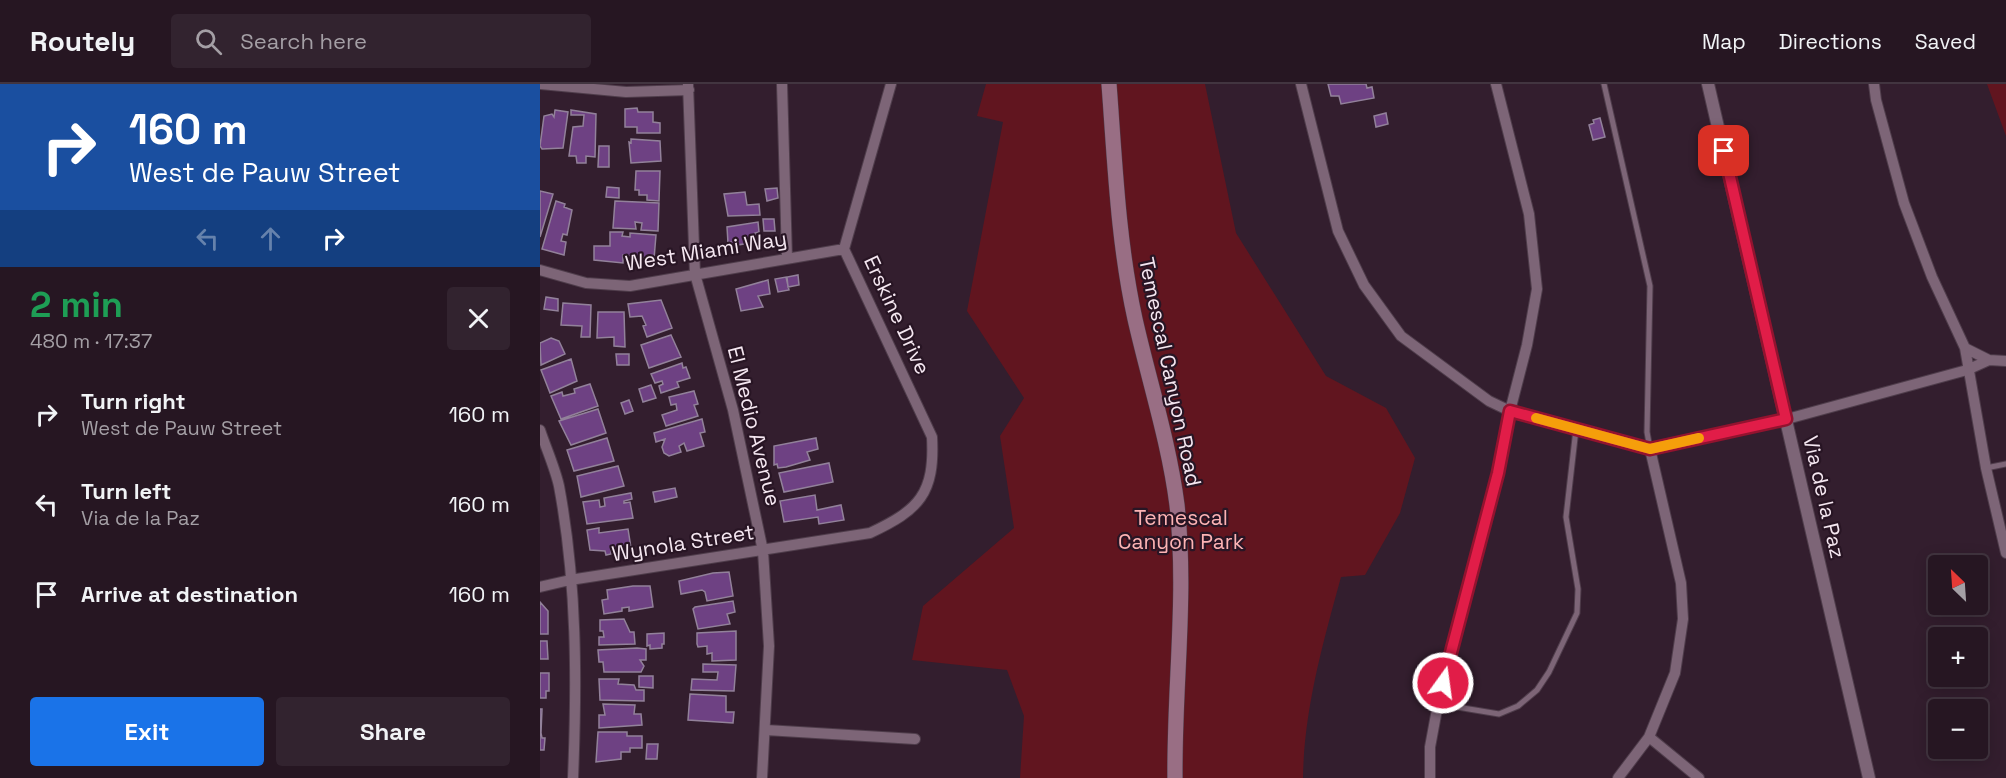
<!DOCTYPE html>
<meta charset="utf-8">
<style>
body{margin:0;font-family:"Space Grotesk",sans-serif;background:#32232f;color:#f1f3f6;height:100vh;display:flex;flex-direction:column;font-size:22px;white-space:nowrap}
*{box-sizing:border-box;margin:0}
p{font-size:20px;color:#a49fa5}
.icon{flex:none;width:33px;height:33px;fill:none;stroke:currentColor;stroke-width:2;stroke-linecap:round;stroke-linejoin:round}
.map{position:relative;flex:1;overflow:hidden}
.sheet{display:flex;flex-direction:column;background:#261622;width:540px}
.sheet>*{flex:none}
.top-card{background:#1a4fa0;color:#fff;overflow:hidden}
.needle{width:39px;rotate:335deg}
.fabs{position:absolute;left:1388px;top:471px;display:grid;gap:12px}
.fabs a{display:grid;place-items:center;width:60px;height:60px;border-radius:6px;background:#261622;box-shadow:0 3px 15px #0003,0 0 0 2px #423540;font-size:30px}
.pin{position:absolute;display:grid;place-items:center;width:51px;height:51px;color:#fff;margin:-26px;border-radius:12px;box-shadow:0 3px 9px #0006}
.me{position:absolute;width:66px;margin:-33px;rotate:14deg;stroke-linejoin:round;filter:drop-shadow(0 0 4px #0008)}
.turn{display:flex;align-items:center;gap:21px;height:126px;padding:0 30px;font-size:27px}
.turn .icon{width:78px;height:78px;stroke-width:2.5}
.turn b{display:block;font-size:42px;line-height:51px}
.lanes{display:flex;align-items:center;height:57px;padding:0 30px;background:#0003;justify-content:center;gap:30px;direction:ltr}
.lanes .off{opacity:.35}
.round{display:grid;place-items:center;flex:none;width:63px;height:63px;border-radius:6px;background:#32232f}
.head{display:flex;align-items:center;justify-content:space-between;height:102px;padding:0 30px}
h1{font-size:36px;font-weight:800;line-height:45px;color:#1e9e55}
.primary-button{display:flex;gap:12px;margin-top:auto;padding:12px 30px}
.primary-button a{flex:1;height:69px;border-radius:6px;background:#1a73e8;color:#fff;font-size:24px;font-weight:800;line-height:69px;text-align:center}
.primary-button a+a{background:#32232f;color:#f1f3f6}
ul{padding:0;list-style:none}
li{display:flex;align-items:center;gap:18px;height:90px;padding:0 30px}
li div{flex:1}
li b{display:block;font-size:22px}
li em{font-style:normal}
header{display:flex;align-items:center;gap:36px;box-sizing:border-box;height:84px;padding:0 30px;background:#261622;border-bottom:2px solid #423540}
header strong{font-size:28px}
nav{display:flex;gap:33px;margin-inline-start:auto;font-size:21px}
.search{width:420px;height:54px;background:#32232f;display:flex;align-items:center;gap:15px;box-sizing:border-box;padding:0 21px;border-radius:6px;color:#a49fa5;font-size:22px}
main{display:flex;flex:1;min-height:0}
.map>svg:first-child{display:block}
.green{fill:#61151f}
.building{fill:#6e4183;stroke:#92819a;stroke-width:1.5}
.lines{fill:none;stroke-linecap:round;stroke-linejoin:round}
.service-casing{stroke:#4f3d4b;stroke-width:7}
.minor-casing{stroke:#4f3d4b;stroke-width:12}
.tertiary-casing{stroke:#4f3d4b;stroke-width:14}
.secondary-casing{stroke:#4f3d4b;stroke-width:16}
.service{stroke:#7d6577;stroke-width:5}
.minor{stroke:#7d6577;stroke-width:10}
.tertiary{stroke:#7d6577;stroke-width:12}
.secondary{stroke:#996e84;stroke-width:15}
.route-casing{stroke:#92132f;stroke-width:15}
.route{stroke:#e11d48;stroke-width:10}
.slow{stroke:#f59e0b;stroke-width:10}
.labels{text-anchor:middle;stroke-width:4.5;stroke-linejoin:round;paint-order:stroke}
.street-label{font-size:21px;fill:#f5e7f1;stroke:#281524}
.park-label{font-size:21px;fill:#fdb3b4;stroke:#281524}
</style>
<header>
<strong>Routely</strong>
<div class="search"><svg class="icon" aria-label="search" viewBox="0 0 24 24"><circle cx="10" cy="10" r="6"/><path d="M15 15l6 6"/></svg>Search here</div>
<nav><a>Map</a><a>Directions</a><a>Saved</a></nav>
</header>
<main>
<section class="sheet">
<div class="top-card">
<div class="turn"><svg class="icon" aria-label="right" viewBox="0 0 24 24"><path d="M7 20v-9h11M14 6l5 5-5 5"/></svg><div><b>160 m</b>West de Pauw Street</div></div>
<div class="lanes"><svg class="icon off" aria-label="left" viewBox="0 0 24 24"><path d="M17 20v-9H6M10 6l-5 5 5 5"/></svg><svg class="icon off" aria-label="ahead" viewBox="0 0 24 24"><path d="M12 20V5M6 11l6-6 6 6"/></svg><svg class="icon" aria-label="right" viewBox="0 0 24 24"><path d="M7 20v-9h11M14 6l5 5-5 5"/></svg></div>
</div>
<div class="head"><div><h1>2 min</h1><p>480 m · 17:37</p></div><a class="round"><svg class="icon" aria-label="close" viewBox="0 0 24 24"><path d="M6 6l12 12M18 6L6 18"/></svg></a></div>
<ul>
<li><svg class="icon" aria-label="right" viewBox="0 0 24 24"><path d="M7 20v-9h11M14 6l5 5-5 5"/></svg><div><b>Turn right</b><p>West de Pauw Street</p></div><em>160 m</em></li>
<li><svg class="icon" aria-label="left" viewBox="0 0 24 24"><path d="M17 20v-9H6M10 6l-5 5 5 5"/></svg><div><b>Turn left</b><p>Via de la Paz</p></div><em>160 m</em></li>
<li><svg class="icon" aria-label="arrive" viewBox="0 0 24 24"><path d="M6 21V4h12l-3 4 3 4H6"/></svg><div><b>Arrive at destination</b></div><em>160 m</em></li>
</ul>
<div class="primary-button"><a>Exit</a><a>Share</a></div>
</section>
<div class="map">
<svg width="1466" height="694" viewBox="0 0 1466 694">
<rect width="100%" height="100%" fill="#331e2e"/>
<path class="green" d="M 446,0 L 665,0 L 696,149 L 786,292 L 846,324 L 875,374 L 860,429 L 825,491 L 801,493 C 783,559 764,625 763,694 L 480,694 L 484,632 L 467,586 L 372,576 L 383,522 L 474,444 L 460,352 L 484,314 L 427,227 L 463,38 L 437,32 Z
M 1447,0 L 1466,0 L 1466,52 Z"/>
<path class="building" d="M 788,0 L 826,0 L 827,4 L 832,3 L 834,14 L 801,20 L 799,12 L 791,12 Z
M 97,24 L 98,28 L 113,28 L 113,38 L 120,39 L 120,49 L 97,49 L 97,43 L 85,43 L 85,25 Z
M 15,26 L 28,28 L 23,64 L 2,65 L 0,62 L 4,32 L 12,30 L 14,33 Z
M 31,26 L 56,30 L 55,73 L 46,72 L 46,79 L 37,79 L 36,72 L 29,72 L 33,43 L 43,42 L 44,31 L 31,31 Z
M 846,29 L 848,40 L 836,43 L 834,32 Z
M 1060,34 L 1065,53 L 1053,56 L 1049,41 L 1054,39 L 1053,36 Z
M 91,55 L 120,57 L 121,77 L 91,79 L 89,58 L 91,59 Z
M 59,62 L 69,62 L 69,83 L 58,83 Z
M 96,87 L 120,87 L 119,117 L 107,116 L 107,111 L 99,111 L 99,106 L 95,106 Z
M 67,103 L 79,104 L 79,114 L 66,113 Z
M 237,104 L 238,114 L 227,117 L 225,105 Z
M 0,107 L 13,110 L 0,153 Z
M 205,108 L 207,121 L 219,120 L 220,131 L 188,132 L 184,110 Z
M 16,117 L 25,120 L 24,123 L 32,126 L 27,151 L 23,150 L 21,157 L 26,158 L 24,171 L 2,165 Z
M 75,117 L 119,119 L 118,147 L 101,146 L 102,139 L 95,138 L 96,145 L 73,144 Z
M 223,135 L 234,135 L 235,147 L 224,147 Z
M 218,138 L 219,148 L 215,149 L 216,158 L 191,162 L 191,158 L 188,159 L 187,143 Z
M 70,148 L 83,148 L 82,152 L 90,153 L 90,149 L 116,151 L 114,175 L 83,171 L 83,179 L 54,176 L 54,162 L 70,162 Z
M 258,191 L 259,201 L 248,203 L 247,193 Z
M 246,193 L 249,206 L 238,208 L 235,195 Z
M 228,196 L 230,210 L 218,212 L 223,223 L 201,227 L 196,205 Z
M 6,213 L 18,215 L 18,227 L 4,225 Z
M 121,216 L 132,244 L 107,253 L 103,242 L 106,241 L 102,232 L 90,233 L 88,220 Z
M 23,219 L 51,221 L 50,253 L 41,253 L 42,242 L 21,241 Z
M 58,228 L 84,228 L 85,263 L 74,262 L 74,253 L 57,254 Z
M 131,251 L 141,273 L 109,284 L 101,261 Z
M 11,254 L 19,257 L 25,270 L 1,281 L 0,259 Z
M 76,270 L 89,270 L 89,281 L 77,281 Z
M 31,275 L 37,297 L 10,309 L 1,286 Z
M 142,279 L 143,284 L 146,283 L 150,294 L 137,298 L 139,303 L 121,309 L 119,302 L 123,300 L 122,297 L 115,299 L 111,290 Z
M 50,300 L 58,322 L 21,335 L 11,312 L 22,308 L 23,312 L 35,309 L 34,305 Z
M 111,301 L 116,314 L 103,318 L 99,305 Z
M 154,307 L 158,320 L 154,321 L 158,332 L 126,342 L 122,331 L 137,326 L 136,320 L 131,321 L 129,313 Z
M 89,316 L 93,327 L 85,330 L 81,319 Z
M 58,325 L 66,349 L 31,361 L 19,337 Z
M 162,335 L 165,348 L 160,349 L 164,362 L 147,367 L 144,359 L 139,362 L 141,368 L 129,372 L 124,369 L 122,363 L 125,355 L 116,358 L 114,349 Z
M 67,354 L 74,377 L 34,387 L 27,366 Z
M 276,354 L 278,365 L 267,368 L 270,376 L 246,383 L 238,384 L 237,380 L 234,381 L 234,362 Z
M 289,379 L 293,398 L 244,408 L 239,389 Z
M 78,382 L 84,402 L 41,413 L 37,392 Z
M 135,404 L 137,413 L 115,418 L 113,408 Z
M 91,409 L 92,415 L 84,417 L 84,419 L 90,418 L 93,434 L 47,440 L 43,418 L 59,416 L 60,423 L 65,422 L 64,414 Z
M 275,411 L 277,426 L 301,421 L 304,436 L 279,440 L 278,433 L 244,438 L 240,417 Z
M 59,444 L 59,449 L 88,445 L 91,464 L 73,467 L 71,465 L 71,470 L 66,471 L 65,467 L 50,466 L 47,446 Z
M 189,488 L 193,512 L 167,517 L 165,508 L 162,506 L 141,510 L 139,497 L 173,489 Z
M 93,502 L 110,502 L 113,523 L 89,527 L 89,523 L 82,524 L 82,527 L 64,530 L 62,516 L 68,515 L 67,506 Z
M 193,517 L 195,528 L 187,530 L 190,540 L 158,545 L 153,525 L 155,523 Z
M 0,518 L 8,527 L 8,550 L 0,550 Z
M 84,535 L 90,548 L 94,548 L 95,560 L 59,561 L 59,553 L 64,553 L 63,547 L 60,547 L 60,536 Z
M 196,547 L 196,576 L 172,577 L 172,569 L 167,570 L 167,562 L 158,563 L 157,560 L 157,549 Z
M 124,549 L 124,560 L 122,560 L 122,564 L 110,565 L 110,561 L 107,562 L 107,550 Z
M 0,557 L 7,557 L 8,575 L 0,575 Z
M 97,564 L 106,565 L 106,576 L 100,576 L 104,582 L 101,588 L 64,588 L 63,578 L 59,578 L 58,566 Z
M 163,580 L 196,581 L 194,607 L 151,606 L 152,595 L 177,596 L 178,588 L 163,588 Z
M 0,589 L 9,589 L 9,607 L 6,607 L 6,614 L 0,614 Z
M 99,592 L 113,592 L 113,604 L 99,603 Z
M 59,595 L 79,595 L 78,600 L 94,601 L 96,606 L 104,606 L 104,617 L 60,616 Z
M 150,610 L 186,612 L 186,628 L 194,628 L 193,639 L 148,636 Z
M 63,620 L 95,621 L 94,630 L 101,630 L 102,641 L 59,644 L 59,631 L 65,631 Z
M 0,625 L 2,625 L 1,649 L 2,654 L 5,654 L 4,666 L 0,666 Z
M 58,648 L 87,648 L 87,652 L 102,652 L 102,664 L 90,664 L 90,668 L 81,668 L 81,675 L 56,678 Z
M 107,660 L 118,660 L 117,675 L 106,675 Z"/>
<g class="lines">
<defs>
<path id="service" d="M 1064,0 L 1110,202 L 1107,348 L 1110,365
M 1446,384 L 1466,380
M 899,620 L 959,630 L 978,622 L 997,606 L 1009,588 L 1037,529 L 1038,505 L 1026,433 L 1036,345"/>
<path id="minor" d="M 0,0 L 86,8 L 149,6
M 148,0 L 155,190 L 193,326 L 223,467 L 229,562 L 222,694
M 242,0 L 247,174
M 761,0 L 798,147 L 824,201 L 861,252 L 949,317 L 970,327 L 1110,365 L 1247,335 L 1427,286 L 1449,276 L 1466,277
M 1334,0 L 1336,16 L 1364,119 L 1392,193 L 1425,264 L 1446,384 L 1466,469
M 0,186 L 46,199 L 90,202 L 304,165
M 1425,264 L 1449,276
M 0,346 C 6,364 15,384 19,402 C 37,498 37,597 33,694
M 0,503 L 30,496 L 330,449 C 379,426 395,410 392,353 L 304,165 L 351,0
M 226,646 L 375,655
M 1109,653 L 1159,694
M 890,694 L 890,663 L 898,620 L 958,389 L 970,327 L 987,261 L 997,205 L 989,130 L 956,0
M 1078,694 L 1109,653 L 1135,589 L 1143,535 L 1141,499 L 1110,365"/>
<path id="tertiary" d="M 1168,0 L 1329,694"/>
<path id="secondary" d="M 569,0 C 575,79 578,158 595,235 C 609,297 629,358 637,421 C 647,512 634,603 635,694"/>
</defs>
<use href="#service" class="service-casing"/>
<use href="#minor" class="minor-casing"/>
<use href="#tertiary" class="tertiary-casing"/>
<use href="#secondary" class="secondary-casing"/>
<use href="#service" class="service"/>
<use href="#minor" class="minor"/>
<use href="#tertiary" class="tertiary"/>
<use href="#secondary" class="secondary"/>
</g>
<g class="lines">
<defs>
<path id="route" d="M 903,599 L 958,389 L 970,327 L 1110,365 L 1246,335 L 1184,67"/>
</defs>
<use href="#route" class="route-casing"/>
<use href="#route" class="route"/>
<path class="slow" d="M 996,334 L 1110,365 L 1159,354"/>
</g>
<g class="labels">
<g class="street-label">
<text transform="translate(166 167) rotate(-9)" y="7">West Miami Way</text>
<text transform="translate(357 231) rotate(65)" y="7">Erskine Drive</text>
<text transform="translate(630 288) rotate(78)" y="7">Temescal Canyon Road</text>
<text transform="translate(214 342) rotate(76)" y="7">El Medio Avenue</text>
<text transform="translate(1284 413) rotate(77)" y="7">Via de la Paz</text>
<text transform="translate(143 459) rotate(-9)" y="7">Wynola Street</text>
</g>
<g class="park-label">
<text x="641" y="441">Temescal<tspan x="641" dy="24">Canyon Park</tspan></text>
</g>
</g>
</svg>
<div class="fabs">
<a><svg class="needle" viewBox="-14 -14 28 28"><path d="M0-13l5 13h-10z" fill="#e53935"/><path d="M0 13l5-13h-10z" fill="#a49fa5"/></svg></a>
<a>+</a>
<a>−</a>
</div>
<div class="pin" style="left:1184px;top:67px;background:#d93025"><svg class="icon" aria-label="arrive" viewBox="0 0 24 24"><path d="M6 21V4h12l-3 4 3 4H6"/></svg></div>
<svg class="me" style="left:903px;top:599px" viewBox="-20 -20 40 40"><circle r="17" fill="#e11d48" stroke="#fff" stroke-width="3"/><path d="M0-11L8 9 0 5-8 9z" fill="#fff"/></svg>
</div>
</main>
